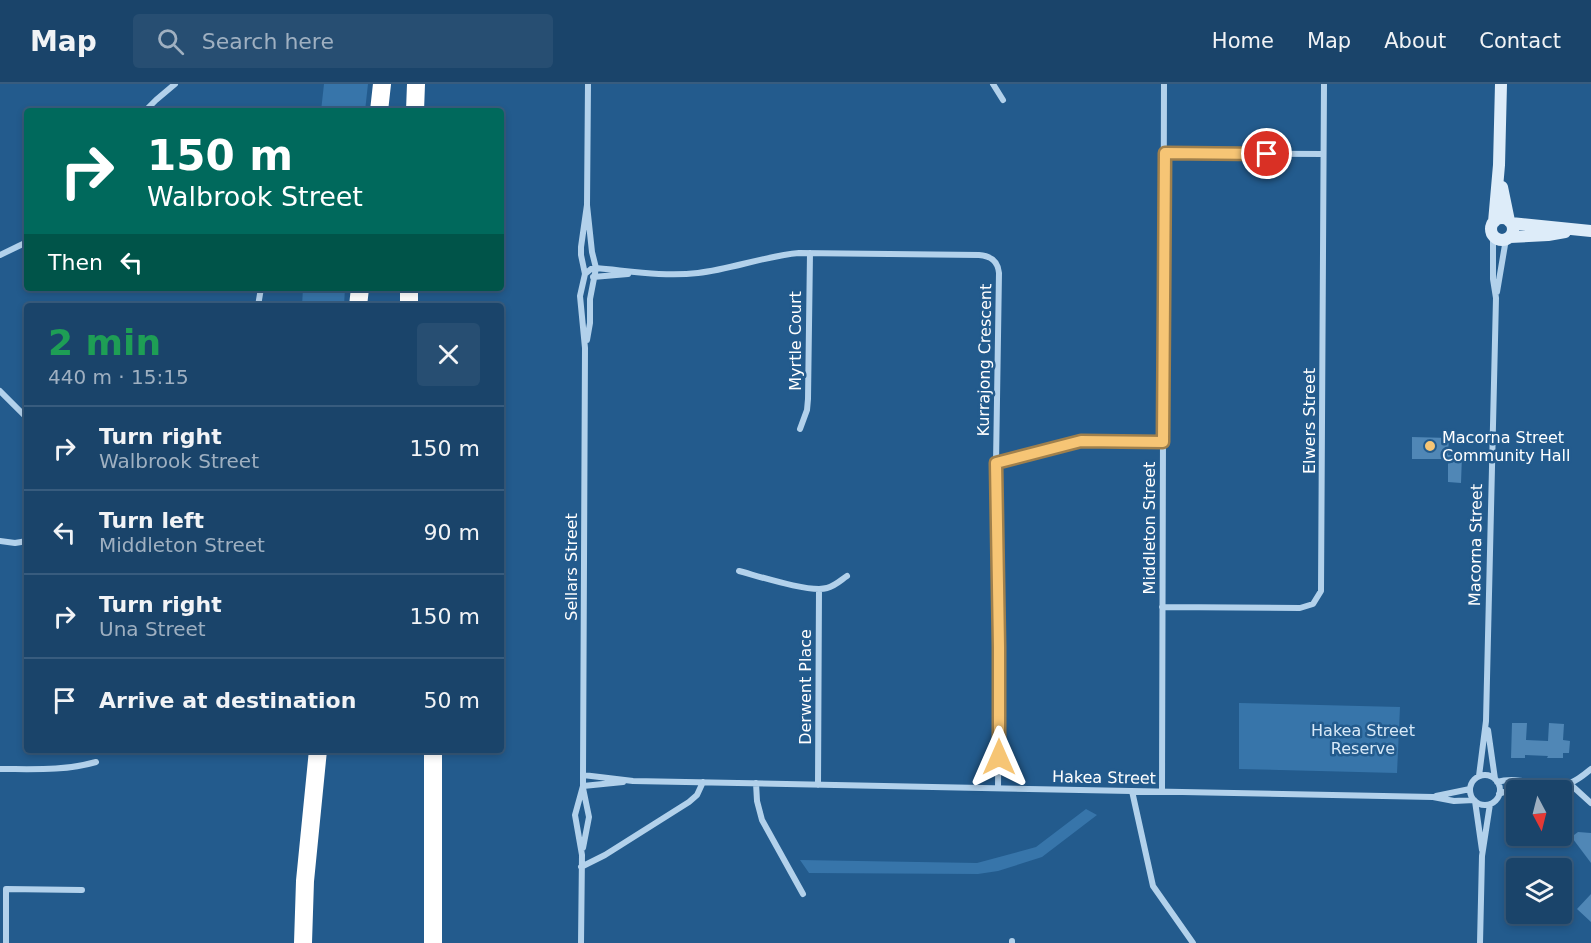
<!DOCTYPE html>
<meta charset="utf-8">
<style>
body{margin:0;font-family:"DejaVu Sans",sans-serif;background:#274e72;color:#f1f3f6;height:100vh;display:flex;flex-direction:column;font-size:22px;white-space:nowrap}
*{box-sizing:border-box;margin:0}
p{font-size:20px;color:#9fb0c1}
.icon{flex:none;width:33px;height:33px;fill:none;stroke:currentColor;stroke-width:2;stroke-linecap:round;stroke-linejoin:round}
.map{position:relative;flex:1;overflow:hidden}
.panel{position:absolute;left:24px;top:219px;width:480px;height:450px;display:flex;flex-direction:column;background:#1a446a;border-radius:6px;box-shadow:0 3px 9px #0003,0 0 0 2px #385c7e}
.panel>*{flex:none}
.banner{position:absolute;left:24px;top:24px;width:480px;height:183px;border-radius:6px;box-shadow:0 3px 9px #0003,0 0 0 2px #385c7e;background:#00695c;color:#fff;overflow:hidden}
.needle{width:39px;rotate:173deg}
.buttons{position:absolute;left:1506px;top:696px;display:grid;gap:12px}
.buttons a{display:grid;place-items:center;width:66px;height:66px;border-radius:6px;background:#1a446a;box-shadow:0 3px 9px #0003,0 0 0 2px #385c7e;font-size:30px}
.pin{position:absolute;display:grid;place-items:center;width:51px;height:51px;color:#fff;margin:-26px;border:3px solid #fff;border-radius:50%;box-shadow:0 2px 6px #0007}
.me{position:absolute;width:66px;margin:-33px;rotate:0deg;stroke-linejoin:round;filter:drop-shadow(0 0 4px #0008)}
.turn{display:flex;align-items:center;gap:21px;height:126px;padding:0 24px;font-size:27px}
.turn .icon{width:78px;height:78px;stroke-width:2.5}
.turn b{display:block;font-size:42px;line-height:51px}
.then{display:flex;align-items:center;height:57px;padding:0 24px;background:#0003;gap:12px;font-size:22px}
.round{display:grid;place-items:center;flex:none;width:63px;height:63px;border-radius:6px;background:#274e72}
.headline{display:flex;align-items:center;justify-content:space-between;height:102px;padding:0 24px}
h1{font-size:36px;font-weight:700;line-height:45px;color:#1e9e55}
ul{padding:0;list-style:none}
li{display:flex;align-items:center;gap:18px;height:84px;padding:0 24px;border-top:2px solid #385c7e}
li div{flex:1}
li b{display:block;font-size:22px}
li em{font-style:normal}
header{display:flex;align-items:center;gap:36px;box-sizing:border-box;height:84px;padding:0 30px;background:#1a446a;border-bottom:2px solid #385c7e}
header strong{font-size:28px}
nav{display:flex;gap:33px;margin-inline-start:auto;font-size:21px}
.search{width:420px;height:54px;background:#274e72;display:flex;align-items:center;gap:15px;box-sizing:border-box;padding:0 21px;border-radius:6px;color:#9fb0c1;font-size:22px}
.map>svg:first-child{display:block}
.green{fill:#3775aa}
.building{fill:#5087b6}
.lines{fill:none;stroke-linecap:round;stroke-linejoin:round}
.street{stroke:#b2d1eb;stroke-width:6}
.secondary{stroke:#ddecf9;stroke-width:12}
.highway{stroke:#fff;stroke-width:18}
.route-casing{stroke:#a0804c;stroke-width:15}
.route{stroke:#f6c575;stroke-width:10}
.poi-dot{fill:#f6c575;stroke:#235b8d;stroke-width:2}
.labels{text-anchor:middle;stroke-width:5;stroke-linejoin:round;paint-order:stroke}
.street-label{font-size:16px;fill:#fff;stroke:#235b8d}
.poi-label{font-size:16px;fill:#fff;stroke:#235b8d;text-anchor:start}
.park-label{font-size:16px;fill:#d7e9f8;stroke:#235b8d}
</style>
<header>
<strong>Map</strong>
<div class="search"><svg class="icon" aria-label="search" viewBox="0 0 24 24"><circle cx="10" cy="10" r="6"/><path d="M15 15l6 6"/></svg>Search here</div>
<nav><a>Home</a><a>Map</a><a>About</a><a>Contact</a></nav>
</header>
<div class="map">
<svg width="1591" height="859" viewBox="0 0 1591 859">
<rect width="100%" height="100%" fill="#235b8d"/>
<path class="green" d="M 324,0 L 368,0 L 365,27 L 321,27 Z
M 303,204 L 345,204 L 344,222 L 302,222 Z
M 1239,619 L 1400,623 L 1397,689 L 1239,685 Z
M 1086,725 L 1097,731 L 1042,773 L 998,787 L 978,790 L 809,789 L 800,776 L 977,779 L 1036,763 Z"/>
<path class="building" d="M 1412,353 L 1449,354 L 1448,371 L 1462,371 L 1461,399 L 1448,398 L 1448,375 L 1412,375 Z
M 1512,639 L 1527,639 L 1526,656 L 1548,657 L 1549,639 L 1564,640 L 1563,656 L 1570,657 L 1569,669 L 1563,669 L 1563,674 L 1547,674 L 1548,672 L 1525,671 L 1525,674 L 1511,674 Z
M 1578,748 L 1591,749 L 1591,779 L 1573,755 L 1574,751 Z
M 1591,810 L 1591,838 L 1577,825 Z"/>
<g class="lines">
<path class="street" d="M 993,0 L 1003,16
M 145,27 L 156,16 L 175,0
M 1165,69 L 1323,70
M 0,171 L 27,158
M 585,190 L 591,185 L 596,184 C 630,187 664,193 698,189 C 732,185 765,172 799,169 L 979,171 C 991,172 998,177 999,189 L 996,379 L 999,563 L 998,704
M 593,193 L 628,190
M 1497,208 L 1506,155
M 258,222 L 261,204
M 587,256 L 590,239 L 590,215 L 596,184 L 592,168 L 587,121 L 588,0
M 0,307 L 27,334
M 800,345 L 807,326 L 808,315 L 810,169
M 996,379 L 1081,357 L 1163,358
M 0,457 L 15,459 L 27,457
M 739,487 C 758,492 810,509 827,504 C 835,502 841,496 847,492
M 1162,523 L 1300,524 L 1313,520 L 1321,507 L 1324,0
M 1488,646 L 1495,695
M 0,685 C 32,685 65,687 96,678
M 583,691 L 633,697 L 1433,713 L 1454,717 L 1474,716
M1470 706a15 15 0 1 1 30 0a15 15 0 1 1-30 0Z
M 1479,692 L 1486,637 L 1496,214 L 1493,195 L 1493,151
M 1497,698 C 1521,691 1546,706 1570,699 C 1578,696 1585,690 1591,685
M 756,699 L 757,717 L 762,736 L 803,810
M 1569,699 L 1591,719
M 818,701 L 819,506
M 583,702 L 623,698
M 1132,707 L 1153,802 L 1193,859
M 1162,707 L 1164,0
M 1499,710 L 1512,705 L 1534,701
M 1436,712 L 1470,705
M 1475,717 L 1482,766
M 583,764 L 589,733 L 583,704
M 581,783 L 605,771 L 689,718 L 697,711 L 703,698
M 6,859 L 6,805 L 82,806
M 581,859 L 582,771 L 575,731 L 583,702 L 583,691 L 585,264 L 580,212 L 585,190 L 581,171 L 581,163 L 587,121
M 1012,859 L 1012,857
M 1480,859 L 1482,772 L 1490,720"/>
<path class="secondary" d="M 1502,103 L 1509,137
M1491 145a11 11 0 1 1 22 0a11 11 0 1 1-22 0Z
M 1494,138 L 1499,81 L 1501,0
M 1511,139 L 1591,147
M 1510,153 L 1548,151 L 1565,148"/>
<path class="highway" d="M 379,27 L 382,0
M 415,27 L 416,0
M 358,222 L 360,204
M 409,222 L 409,204
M 433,666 L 433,859
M 303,859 L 305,797 L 318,666"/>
</g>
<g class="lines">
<defs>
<path id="route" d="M 999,673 L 999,563 L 996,379 L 1081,357 L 1163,358 L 1165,69 L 1267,70"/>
</defs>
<use href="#route" class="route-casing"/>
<use href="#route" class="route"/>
</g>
<circle class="poi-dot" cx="1430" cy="362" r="6"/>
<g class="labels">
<g class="street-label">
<text transform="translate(795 257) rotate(-90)" y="6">Myrtle Court</text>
<text transform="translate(984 276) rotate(-89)" y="6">Kurrajong Crescent</text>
<text transform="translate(1309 337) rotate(-90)" y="6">Elwers Street</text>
<text transform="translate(1149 444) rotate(-90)" y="6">Middleton Street</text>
<text transform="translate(1475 461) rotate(-89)" y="6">Macorna Street</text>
<text transform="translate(571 483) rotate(-90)" y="6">Sellars Street</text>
<text transform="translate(805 603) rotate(-90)" y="6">Derwent Place</text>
<text transform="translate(1104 693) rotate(1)" y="6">Hakea Street</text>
</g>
<g class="poi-label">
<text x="1442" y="359">Macorna Street<tspan x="1442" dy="18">Community Hall</tspan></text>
</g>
<g class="park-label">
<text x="1363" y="652">Hakea Street<tspan x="1363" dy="18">Reserve</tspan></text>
</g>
</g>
</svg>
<div class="buttons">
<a><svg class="needle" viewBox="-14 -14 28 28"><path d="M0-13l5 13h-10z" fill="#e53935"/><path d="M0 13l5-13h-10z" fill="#9fb0c1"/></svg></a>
<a><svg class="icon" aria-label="layers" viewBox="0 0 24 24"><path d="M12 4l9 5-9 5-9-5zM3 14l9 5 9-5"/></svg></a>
</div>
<div class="pin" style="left:1267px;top:70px;background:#d93025"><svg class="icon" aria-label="arrive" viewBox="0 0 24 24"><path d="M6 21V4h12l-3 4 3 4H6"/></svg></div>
<svg class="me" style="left:999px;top:673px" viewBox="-20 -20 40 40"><path d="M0-17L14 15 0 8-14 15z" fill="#f6c575" stroke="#fff" stroke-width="4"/></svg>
<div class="banner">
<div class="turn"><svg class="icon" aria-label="right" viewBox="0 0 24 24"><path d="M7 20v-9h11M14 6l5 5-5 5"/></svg><div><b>150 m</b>Walbrook Street</div></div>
<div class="then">Then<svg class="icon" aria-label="left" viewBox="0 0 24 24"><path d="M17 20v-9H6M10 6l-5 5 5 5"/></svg></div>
</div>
<section class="panel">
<div class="headline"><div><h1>2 min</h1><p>440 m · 15:15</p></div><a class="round"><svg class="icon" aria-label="close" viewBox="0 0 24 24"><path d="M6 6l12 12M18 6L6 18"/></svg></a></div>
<ul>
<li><svg class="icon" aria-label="right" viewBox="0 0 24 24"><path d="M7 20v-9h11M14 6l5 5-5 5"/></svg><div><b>Turn right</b><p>Walbrook Street</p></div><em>150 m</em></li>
<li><svg class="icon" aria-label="left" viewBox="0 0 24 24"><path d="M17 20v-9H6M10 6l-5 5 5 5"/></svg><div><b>Turn left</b><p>Middleton Street</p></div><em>90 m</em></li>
<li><svg class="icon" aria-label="right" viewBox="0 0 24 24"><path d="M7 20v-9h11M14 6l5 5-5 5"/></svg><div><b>Turn right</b><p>Una Street</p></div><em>150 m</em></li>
<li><svg class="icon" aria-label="arrive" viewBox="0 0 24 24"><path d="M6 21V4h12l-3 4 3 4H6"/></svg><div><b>Arrive at destination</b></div><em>50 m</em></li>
</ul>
</section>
</div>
